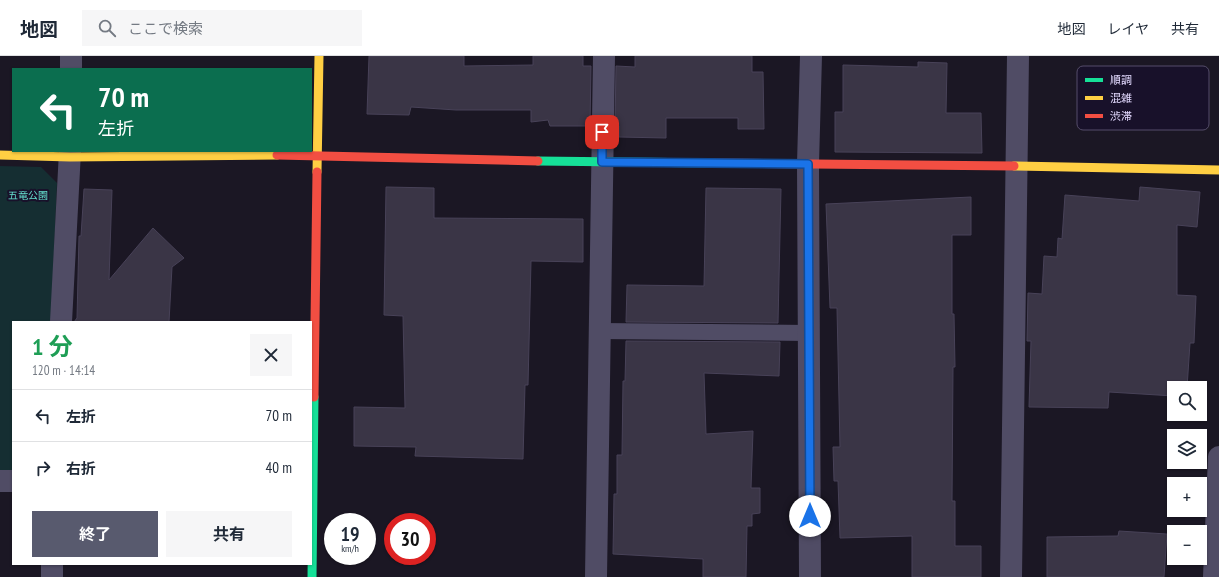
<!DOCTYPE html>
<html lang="ja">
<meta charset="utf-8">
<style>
body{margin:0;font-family:"PT Sans Narrow","Noto Sans JP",sans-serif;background:#f6f6f7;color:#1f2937;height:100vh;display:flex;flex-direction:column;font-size:15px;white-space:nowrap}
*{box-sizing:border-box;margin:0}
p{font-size:13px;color:#747a83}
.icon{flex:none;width:22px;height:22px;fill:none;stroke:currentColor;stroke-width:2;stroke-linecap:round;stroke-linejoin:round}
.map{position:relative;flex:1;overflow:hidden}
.drawer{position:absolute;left:12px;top:265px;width:300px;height:244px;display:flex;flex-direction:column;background:#fff;border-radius:0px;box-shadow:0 1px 3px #0004}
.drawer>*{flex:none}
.hud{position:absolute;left:12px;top:12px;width:300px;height:84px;border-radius:0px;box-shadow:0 1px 3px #0004;background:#0b6e4f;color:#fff;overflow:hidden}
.controls{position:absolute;left:1167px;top:325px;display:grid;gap:8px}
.controls a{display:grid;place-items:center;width:40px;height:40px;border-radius:0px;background:#fff;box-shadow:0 1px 3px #0004;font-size:20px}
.speed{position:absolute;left:324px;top:457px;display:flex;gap:8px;font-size:20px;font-weight:700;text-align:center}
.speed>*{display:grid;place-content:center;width:52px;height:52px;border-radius:50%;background:#fff;box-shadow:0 1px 3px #0004;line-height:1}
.speed small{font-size:10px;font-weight:400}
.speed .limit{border:6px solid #d22;background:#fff;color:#111}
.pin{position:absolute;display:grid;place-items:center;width:34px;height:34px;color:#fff;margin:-17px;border-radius:8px;box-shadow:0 2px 6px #0006}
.me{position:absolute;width:44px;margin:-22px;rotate:0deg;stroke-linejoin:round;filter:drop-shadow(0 0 3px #0008)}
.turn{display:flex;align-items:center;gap:14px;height:84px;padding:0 20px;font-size:18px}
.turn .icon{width:52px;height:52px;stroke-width:2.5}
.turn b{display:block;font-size:28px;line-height:34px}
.round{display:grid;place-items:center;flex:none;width:42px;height:42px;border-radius:0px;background:#f6f6f7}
.overview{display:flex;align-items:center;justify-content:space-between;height:68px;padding:0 20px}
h1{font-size:24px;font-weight:700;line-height:30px;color:#1e9e55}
.primary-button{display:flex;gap:8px;margin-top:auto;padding:8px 20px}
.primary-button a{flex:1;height:46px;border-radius:0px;background:#585a6e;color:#fff;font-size:16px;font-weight:700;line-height:46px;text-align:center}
.primary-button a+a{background:#f6f6f7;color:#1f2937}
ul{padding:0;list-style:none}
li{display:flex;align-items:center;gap:12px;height:52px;padding:0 20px;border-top:1px solid #e0e1e3}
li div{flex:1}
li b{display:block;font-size:15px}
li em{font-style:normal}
header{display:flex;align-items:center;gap:24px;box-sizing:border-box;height:56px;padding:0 20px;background:#fff;border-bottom:1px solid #e0e1e3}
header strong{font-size:19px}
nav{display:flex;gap:22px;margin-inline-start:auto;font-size:14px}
.search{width:280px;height:36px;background:#f6f6f7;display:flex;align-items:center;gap:10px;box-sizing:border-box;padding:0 14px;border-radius:0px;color:#747a83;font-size:15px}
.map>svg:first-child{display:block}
.green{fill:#152e32}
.building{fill:#3a3546;stroke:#484258}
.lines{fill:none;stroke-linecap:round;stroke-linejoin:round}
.lane{stroke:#504c65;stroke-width:16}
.street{stroke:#504c65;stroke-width:22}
.fast{stroke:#16e098;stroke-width:9}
.slow{stroke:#ffcf43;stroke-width:9}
.jam{stroke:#f24e42;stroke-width:9}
.route-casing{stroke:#114b97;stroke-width:10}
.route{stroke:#1a73e8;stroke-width:7}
.labels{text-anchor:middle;stroke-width:4;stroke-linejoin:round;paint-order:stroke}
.park-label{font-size:10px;fill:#65e0cf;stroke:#18112a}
.key{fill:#18112a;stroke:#554d6a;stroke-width:1}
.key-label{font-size:11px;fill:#e3daff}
</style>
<header>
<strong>地図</strong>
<div class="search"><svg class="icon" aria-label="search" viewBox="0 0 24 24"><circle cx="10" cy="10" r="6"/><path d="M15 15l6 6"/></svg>ここで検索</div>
<nav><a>地図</a><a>レイヤ</a><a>共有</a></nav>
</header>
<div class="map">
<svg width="1219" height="521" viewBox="0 0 1219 521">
<rect width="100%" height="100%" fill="#1b1724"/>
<path class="green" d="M 0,110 L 41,111 L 57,127 L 51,266 L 13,266 L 13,414 L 0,414 Z"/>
<path class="building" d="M 369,0 L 464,0 L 464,10 L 533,9 L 533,0 L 583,0 L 583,10 L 591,10 L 590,70 L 550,70 L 548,64 L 531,66 L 531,54 L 456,54 L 411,51 L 409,59 L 367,58 Z
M 635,0 L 752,0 L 752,16 L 763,16 L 764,73 L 738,73 L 738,62 L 666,62 L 666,82 L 619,81 L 619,70 L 615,70 L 616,10 L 635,11 Z
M 918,6 L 947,7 L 946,57 L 981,57 L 982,97 L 835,96 L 835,56 L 843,56 L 843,9 L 918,11 Z
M 386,131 L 434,132 L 434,162 L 583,163 L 583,206 L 531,205 L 528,329 L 525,329 L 523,403 L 415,400 L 416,391 L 354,390 L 354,351 L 405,352 L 403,260 L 384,259 Z
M 1140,131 L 1200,136 L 1197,171 L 1177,169 L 1177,239 L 1196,240 L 1194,287 L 1190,287 L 1187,332 L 1174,332 L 1174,340 L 1109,336 L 1108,352 L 1029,351 L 1031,285 L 1027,285 L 1028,237 L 1042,238 L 1044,200 L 1057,201 L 1058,182 L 1062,183 L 1065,139 L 1139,145 Z
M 706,132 L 781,133 L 778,267 L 626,266 L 627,229 L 704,230 Z
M 84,133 L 112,134 L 109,224 L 153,172 L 184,202 L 172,211 L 169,266 L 74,266 L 77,262 L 79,180 L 81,180 Z
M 971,141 L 971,179 L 952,179 L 952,258 L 954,258 L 955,311 L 953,311 L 952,445 L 955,445 L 955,490 L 981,490 L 981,521 L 912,521 L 912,480 L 840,482 L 838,425 L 834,425 L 833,391 L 840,391 L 837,252 L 830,252 L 826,148 Z
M 626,285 L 780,286 L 779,320 L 704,317 L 706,378 L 753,375 L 751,432 L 760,432 L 760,457 L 752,458 L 752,470 L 747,470 L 746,521 L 703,521 L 703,503 L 613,498 L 614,438 L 617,438 L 617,399 L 622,399 L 623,325 L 625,325 Z
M 1119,475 L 1167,478 L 1164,521 L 1047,521 L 1047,481 L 1118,480 Z"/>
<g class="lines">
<path class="lane" d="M 599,275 L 809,277"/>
<path class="street" d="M 71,13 L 71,0
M 61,266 L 70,95
M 0,425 L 13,425
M 52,521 L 52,508
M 596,521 L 604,0
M 810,521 L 808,108 L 811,0
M 1011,521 L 1018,0
M 1214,521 L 1219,401"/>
<path class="fast" d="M 538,105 L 713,107
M 312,521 L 314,341"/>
<path class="slow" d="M 0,99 L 70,101 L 277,99
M 1014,110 L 1219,114
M 317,116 L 319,0"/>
<path class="jam" d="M 277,99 L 538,105
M 713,107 L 1014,110
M 314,341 L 317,116"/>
</g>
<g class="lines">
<defs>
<path id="route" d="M 602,76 L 602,106 L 808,108 L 810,460"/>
</defs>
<use href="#route" class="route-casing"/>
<use href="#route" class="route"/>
</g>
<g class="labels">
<g class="park-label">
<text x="28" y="143">五竜公園</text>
</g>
</g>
<rect x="1077" y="10" width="132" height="64" rx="6" class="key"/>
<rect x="1085" y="22" width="18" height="4" fill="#16e098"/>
<rect x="1085" y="40" width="18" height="4" fill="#ffcf43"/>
<rect x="1085" y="58" width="18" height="4" fill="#f24e42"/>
<g class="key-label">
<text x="1110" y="28">順調</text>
<text x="1110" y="46">混雑</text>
<text x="1110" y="64">渋滞</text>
</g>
</svg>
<div class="controls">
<a><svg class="icon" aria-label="search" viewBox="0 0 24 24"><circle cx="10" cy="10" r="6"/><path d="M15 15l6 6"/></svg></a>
<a><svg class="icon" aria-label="layers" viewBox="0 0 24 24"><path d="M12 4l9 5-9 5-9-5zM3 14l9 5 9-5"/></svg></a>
<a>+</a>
<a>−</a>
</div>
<div class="speed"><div>19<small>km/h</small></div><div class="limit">30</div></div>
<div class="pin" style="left:602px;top:76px;background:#d93025"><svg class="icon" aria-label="arrive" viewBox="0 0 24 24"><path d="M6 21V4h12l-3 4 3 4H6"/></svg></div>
<svg class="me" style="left:810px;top:460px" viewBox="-20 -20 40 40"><circle r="19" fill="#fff"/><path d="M0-13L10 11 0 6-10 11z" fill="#1a73e8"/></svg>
<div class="hud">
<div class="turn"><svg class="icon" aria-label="left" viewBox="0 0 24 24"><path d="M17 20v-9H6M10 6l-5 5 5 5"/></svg><div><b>70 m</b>左折</div></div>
</div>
<section class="drawer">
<div class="overview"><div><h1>1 分</h1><p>120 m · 14:14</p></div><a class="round"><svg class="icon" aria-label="close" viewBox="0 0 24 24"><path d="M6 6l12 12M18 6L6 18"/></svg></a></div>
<ul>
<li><svg class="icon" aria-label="left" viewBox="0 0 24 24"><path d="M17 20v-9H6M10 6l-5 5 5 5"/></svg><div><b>左折</b></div><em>70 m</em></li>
<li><svg class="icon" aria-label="right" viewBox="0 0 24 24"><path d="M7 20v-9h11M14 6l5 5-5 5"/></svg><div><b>右折</b></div><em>40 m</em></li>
</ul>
<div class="primary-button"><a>終了</a><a>共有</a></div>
</section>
</div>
